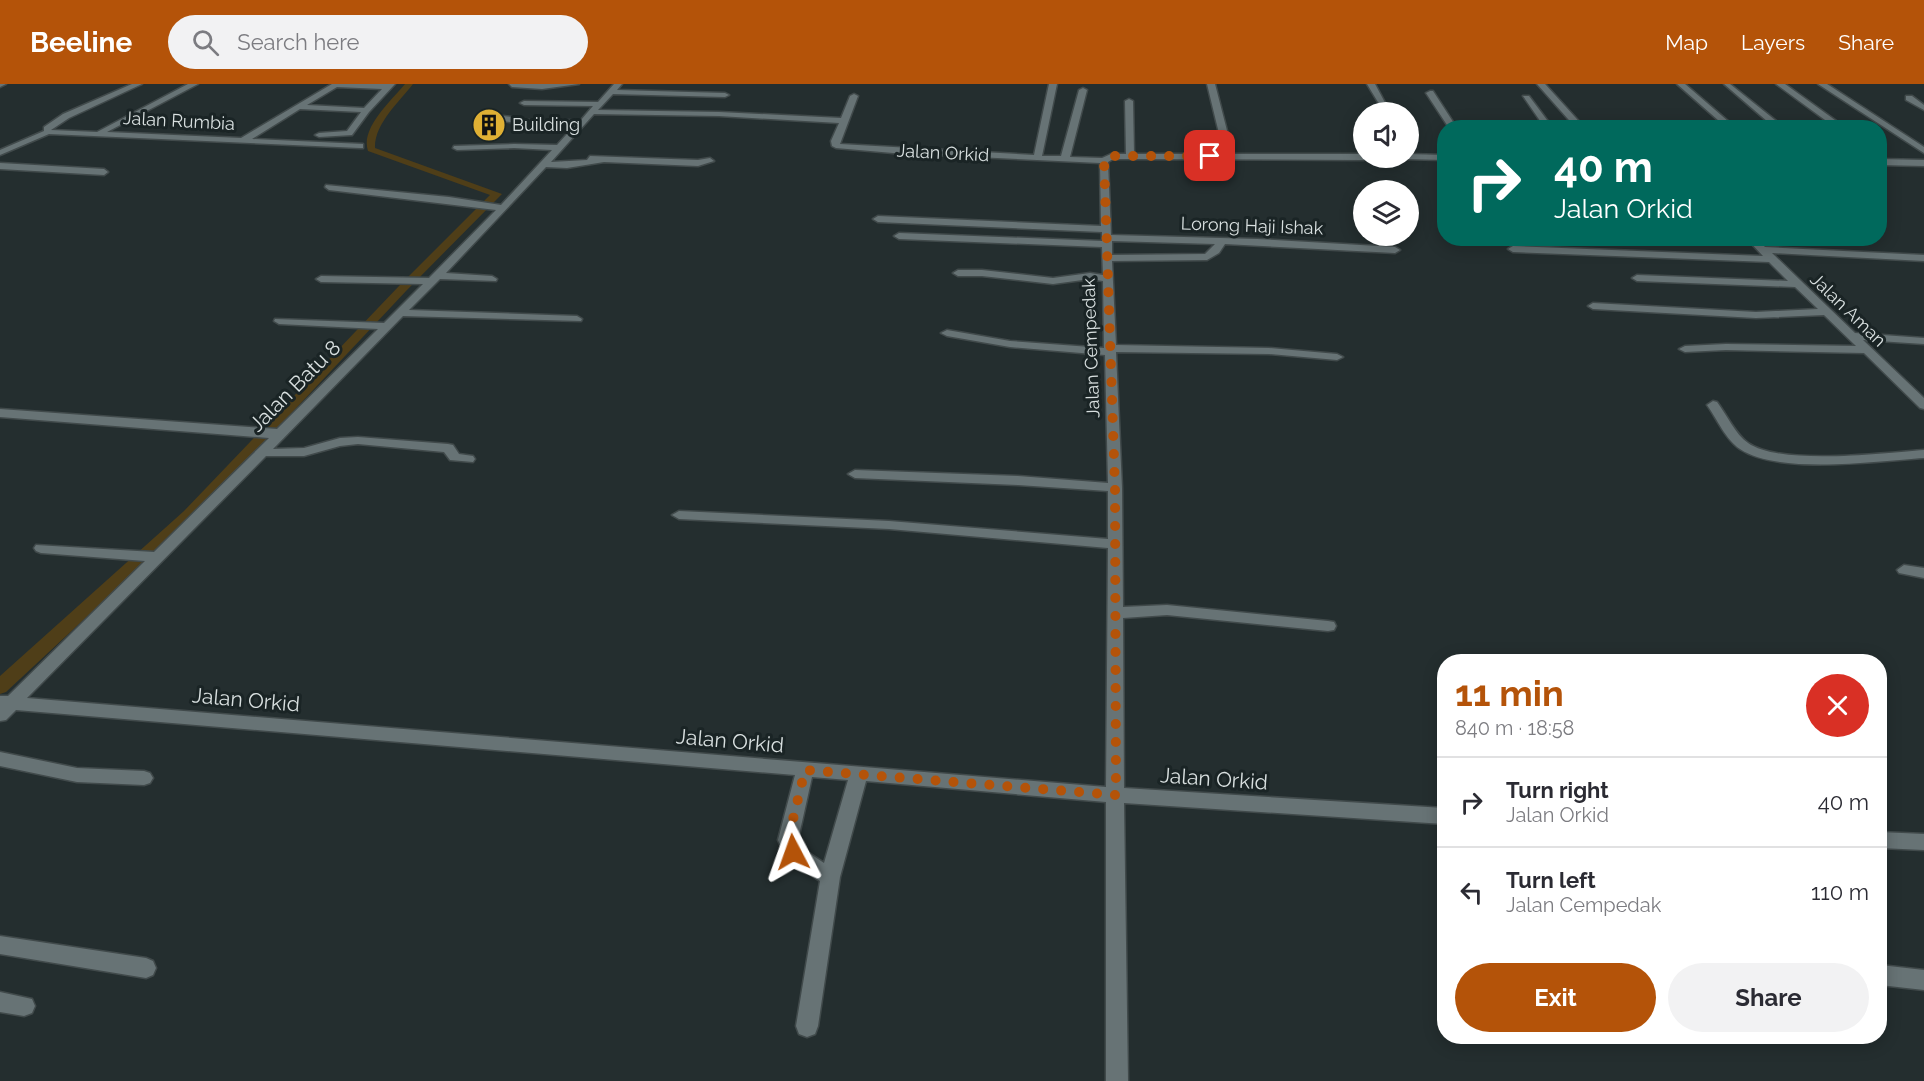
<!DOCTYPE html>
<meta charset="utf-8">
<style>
body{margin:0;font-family:Raleway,sans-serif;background:#f2f2f3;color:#2b2b33;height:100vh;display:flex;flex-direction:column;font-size:22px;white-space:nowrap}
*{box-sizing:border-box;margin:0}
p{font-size:20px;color:#7c7c81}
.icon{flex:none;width:33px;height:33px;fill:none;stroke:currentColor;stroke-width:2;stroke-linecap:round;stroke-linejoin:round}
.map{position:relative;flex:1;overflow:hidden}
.sheet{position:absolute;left:1437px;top:570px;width:450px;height:390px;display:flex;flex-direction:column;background:#fff;border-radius:24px;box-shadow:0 3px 15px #0003}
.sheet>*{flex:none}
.top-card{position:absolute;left:1437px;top:36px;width:450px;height:126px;border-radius:24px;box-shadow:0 3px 15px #0003;background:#00695c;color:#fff;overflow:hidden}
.tools{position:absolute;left:1353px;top:18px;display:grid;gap:12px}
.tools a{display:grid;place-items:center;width:66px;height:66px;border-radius:50%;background:#fff;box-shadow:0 3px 15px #0003;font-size:30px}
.pin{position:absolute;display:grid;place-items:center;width:51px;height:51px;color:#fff;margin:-26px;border-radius:12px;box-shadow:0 3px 9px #0006}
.me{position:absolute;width:66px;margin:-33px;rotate:356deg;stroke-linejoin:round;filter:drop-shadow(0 0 4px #0008)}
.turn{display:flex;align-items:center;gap:21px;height:126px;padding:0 18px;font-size:27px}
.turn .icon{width:78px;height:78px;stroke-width:2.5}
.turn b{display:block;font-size:42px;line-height:51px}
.round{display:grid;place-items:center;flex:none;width:63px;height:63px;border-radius:32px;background:#f2f2f3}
.summary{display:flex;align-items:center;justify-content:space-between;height:102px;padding:0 18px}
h1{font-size:36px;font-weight:700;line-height:45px;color:#b45309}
.action{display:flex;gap:12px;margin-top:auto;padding:12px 18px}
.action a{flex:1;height:69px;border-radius:36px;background:#b45309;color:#fff;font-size:24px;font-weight:700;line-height:69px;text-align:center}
.action a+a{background:#f2f2f3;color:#2b2b33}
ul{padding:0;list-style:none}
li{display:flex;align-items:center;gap:18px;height:90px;padding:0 18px;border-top:2px solid #e1e1e2}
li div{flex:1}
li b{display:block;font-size:22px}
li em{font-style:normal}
header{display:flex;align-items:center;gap:36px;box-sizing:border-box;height:84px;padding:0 30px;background:#b45309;color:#fff}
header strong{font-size:28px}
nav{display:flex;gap:33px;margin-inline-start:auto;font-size:21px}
.search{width:420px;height:54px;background:#f2f2f3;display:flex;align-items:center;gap:15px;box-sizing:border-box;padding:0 21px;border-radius:33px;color:#7c7c81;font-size:22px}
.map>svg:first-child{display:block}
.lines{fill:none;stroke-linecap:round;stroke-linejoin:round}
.canal{fill:#4f3e18;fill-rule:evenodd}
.minor-casing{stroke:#414a4b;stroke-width:3}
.minor{fill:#677375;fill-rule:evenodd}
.route{stroke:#b45309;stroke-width:10;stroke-dasharray:0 18}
.labels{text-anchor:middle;stroke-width:6;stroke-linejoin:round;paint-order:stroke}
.far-street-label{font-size:18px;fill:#d8dfdf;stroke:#1a2425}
.far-poi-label{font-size:18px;fill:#d8dfdf;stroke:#1a2425;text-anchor:start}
.street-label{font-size:21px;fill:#d8dfdf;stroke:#1a2425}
</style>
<header>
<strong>Beeline</strong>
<div class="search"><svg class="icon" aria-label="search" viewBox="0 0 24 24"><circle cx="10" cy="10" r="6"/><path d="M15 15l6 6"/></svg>Search here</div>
<nav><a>Map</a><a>Layers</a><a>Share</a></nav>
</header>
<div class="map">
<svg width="1924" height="997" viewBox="0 0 1924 997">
<rect width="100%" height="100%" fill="#242e2f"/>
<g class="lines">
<path class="canal" d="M 405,0 L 413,0 C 400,17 374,40 375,64 L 502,110 L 407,206 L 194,433 L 6,608 L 0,610 L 0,592 L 184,427 L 399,202 L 490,111 L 368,67 C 360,44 392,16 405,0 Z"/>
<defs>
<path id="minor" d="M 0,0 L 6,0 L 0,3 Z
M 132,0 L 142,0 L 69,34 L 51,46 L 97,48 L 188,0 L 198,0 L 107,48 L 241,54 L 332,0 L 395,0 L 369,28 L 352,51 L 319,53 L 315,51 L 319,49 L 347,47 L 361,28 L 300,25 L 252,55 L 363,60 L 363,64 L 360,64 L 49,50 L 0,71 L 0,66 L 44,47 L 44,43 L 63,30 ZM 337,3 L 382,5 L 364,24 L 307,21 Z
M 509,0 L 579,0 L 542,5 L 512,3 Z
M 614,0 L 622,0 L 617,6 L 725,9 L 729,11 L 725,13 L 613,10 L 598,26 L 719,28 L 841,34 L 850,12 L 854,10 L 858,12 L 840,60 L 1034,71 L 1049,0 L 1057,0 L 1042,72 L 1061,72 L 1079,6 L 1083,4 L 1087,6 L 1070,73 L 1102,74 L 1111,70 L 1126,70 L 1125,17 L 1129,15 L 1133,17 L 1134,70 L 1224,70 L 1207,0 L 1215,0 L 1233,70 L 1364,70 L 1364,74 L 1368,74 L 1364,76 L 1130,75 L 1113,75 L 1108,78 L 1111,151 L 1257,155 L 1395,163 L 1400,166 L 1395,169 L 1225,160 L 1219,169 L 1207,176 L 1112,177 L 1116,261 L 1269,264 L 1337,270 L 1343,273 L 1337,276 L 1269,270 L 1116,268 L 1122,404 L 1123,523 L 1167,521 L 1328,537 L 1334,538 L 1336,542 L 1334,546 L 1328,547 L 1167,531 L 1123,534 L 1124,704 L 1444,724 L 1444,740 L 1124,719 L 1128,997 L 1106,997 L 1106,718 L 866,697 L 840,793 L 818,942 L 815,950 L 807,953 L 799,950 L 796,942 L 820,797 L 786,774 L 778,756 L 795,691 L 16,626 L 6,636 L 0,637 L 0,612 L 8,612 L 145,477 L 41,469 L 36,467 L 34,464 L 36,461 L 154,468 L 269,354 L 0,333 L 0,325 L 277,345 L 378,245 L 279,240 L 274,237 L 275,235 L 384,239 L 423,200 L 321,198 L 316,195 L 321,192 L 429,194 L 496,126 L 329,106 L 325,103 L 326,101 L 449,113 L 501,121 L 552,66 L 514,64 L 457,66 L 453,64 L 454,62 L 514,60 L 557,61 L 576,40 L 526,40 L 487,35 C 499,28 516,35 529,36 C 546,37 563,36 581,36 L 593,22 L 524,21 L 520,19 L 524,17 L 598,18 ZM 594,30 L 719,32 L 839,39 L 831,57 L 832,62 L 836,64 L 893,69 L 1100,79 L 1101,142 L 878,132 L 873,135 L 878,138 L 1102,148 L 1102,157 L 899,149 L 894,152 L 899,155 L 1102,163 L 1103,191 L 1090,189 L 1053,194 L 982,186 L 958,186 L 953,189 L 958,192 L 982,192 L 1053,200 L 1090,195 L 1103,197 L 1104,264 L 1010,257 L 947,246 L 941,249 L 947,252 L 1010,263 L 1105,271 L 1108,399 L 1018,392 L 855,386 L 848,390 L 855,394 L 1018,401 L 1108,407 L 1108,455 L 889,437 L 679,427 L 672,431 L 679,435 L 889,445 L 1108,464 L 1106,703 L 27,614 L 266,372 L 304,372 L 340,362 L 358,360 L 444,368 L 450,376 L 473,378 L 475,375 L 473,372 L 459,370 L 453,361 L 448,360 L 358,353 L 340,354 L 304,364 L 273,365 L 403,232 L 581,237 L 582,235 L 577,232 L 409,226 L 440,195 L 496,197 L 497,195 L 492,192 L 446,189 L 546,83 L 567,84 L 604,78 L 698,82 L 714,77 L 710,74 L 698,76 L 590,72 L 587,76 L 551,78 ZM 1112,157 L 1215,160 L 1205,170 L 1112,171 ZM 812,693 L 848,696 L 824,779 L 800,763 L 798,756 Z
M 1367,0 L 1375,0 L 1390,28 L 1384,28 Z
M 1537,0 L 1545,0 L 1585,44 L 1576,44 Z
M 1677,0 L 1685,0 L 1736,44 L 1727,44 Z
M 1724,0 L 1730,0 L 1785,44 L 1775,44 Z
M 1776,0 L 1785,0 L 1846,44 L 1836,44 Z
M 1818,0 L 1827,0 L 1924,63 L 1924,69 Z
M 1430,7 L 1433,7 L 1457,44 L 1449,44 L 1426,9 Z
M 1523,12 L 1529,12 L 1553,44 L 1545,44 Z
M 1906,12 L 1912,12 L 1924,21 L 1924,26 L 1906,16 Z
M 1408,70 L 1444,71 L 1444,76 L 1405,75 L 1408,74 Z
M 1880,75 L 1924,76 L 1924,82 L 1880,81 Z
M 0,79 L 104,85 L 108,88 L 104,91 L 0,85 Z
M 1746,154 L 1756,154 L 1765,163 L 1924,171 L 1924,177 L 1772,169 L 1855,249 L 1924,254 L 1924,260 L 1863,256 L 1924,314 L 1924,325 L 1920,324 L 1864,269 L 1726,266 L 1685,268 L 1679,265 L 1685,262 L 1726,260 L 1856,262 L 1824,231 L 1756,234 L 1593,225 L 1588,222 L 1593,219 L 1756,228 L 1818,225 L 1795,203 L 1637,197 L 1632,194 L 1637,191 L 1788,197 L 1769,178 L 1513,168 L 1508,165 L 1513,162 L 1763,172 Z
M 1713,317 L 1717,318 C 1727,331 1735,350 1748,359 C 1781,382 1884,369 1924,366 L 1924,374 C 1878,377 1779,391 1740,365 C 1726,356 1717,335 1707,321 Z
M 1904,481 L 1924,484 L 1924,494 L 1899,489 L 1897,486 Z
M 0,668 L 77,684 L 144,687 L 150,689 L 153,694 L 150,699 L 144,701 L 77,698 L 0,682 Z
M 1880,748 L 1924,750 L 1924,766 L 1880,764 Z
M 0,852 L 146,874 L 153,877 L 156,884 L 153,891 L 146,894 L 0,870 Z
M 1880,881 L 1924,886 L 1924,906 L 1880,901 Z
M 0,908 L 32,915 L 35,922 L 32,929 L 24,932 L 0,928 Z"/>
</defs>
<use href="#minor" class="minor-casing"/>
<use href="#minor" class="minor"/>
</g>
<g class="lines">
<path class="route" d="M 793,768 L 788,756 L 805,686 L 1116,711 L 1115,404 L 1104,76 L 1115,72 L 1210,72"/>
</g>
<defs>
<symbol id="building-disc" viewBox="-11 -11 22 22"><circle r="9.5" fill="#e0b034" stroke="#1a2425"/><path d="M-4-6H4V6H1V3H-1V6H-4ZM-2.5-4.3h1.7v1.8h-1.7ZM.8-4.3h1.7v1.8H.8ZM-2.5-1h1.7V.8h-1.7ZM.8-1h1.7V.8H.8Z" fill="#111"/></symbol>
</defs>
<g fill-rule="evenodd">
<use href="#building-disc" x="470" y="22" width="38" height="38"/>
</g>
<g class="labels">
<g class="far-street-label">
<text transform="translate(179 37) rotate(3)" y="6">Jalan Rumbia</text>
<text transform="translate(943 69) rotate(3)" y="6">Jalan Orkid</text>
<text transform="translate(1252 142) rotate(2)" y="6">Lorong Haji Ishak</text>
<text transform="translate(1848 226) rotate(44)" y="6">Jalan Aman</text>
<text transform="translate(1091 264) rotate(-92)" y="6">Jalan Cempedak</text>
</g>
<g class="far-poi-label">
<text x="512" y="47">Building</text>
</g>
<g class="street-label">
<text transform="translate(295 302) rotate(-45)" y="7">Jalan Batu 8</text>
<text transform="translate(246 616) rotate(5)" y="7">Jalan Orkid</text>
<text transform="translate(730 657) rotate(5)" y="7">Jalan Orkid</text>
<text transform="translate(1214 695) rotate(4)" y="7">Jalan Orkid</text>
</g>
</g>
</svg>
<div class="tools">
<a><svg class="icon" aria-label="sound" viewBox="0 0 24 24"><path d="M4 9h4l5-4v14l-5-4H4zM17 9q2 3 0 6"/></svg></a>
<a><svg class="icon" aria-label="layers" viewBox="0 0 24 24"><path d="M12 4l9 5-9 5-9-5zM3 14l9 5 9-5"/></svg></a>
</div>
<div class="pin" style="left:1210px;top:72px;background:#d93025"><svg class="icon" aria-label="arrive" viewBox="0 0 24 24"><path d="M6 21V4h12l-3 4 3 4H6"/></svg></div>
<svg class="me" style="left:793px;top:768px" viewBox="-20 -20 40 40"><path d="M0-17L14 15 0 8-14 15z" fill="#b45309" stroke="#fff" stroke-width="4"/></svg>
<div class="top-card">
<div class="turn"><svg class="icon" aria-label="right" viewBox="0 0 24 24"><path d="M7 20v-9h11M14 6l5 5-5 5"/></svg><div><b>40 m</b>Jalan Orkid</div></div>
</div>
<section class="sheet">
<div class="summary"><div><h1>11 min</h1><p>840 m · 18:58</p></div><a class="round" style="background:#d93025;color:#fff"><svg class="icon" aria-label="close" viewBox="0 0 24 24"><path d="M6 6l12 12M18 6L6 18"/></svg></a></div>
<ul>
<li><svg class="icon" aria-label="right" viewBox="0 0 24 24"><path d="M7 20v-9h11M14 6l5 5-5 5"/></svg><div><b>Turn right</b><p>Jalan Orkid</p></div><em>40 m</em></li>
<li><svg class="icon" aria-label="left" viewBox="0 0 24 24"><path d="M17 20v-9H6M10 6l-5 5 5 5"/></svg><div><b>Turn left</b><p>Jalan Cempedak</p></div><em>110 m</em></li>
</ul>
<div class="action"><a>Exit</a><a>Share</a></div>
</section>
</div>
